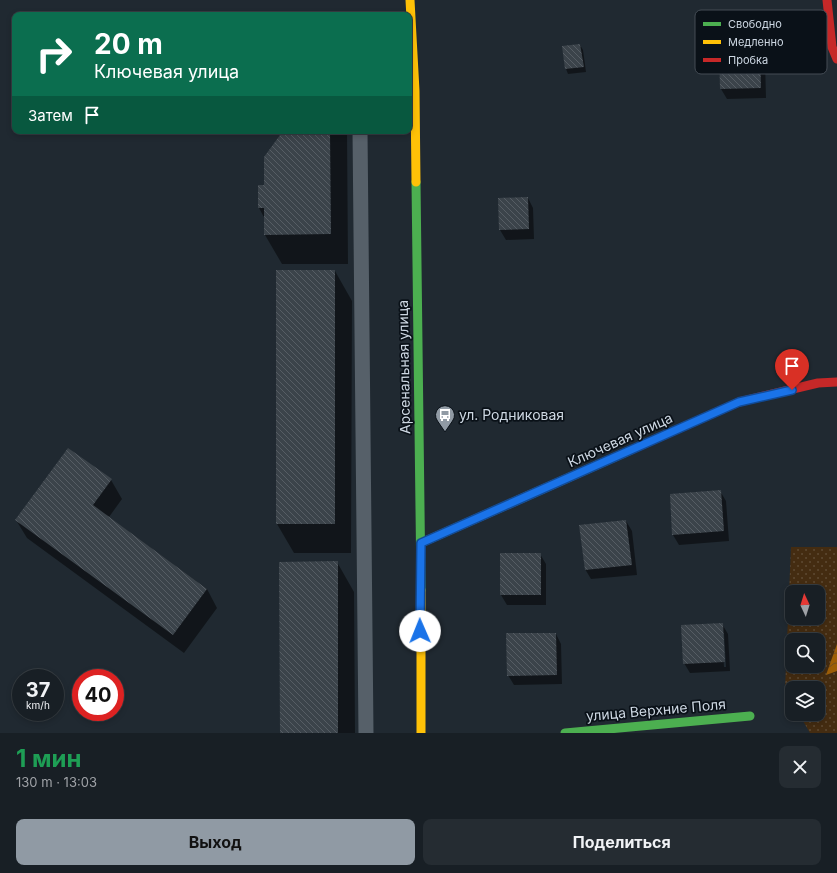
<!DOCTYPE html>
<html lang="ru">
<meta charset="utf-8">
<style>
body{margin:0;font-family:Inter,sans-serif;background:#252c32;color:#f1f3f6;height:100vh;display:flex;flex-direction:column;font-size:15px;white-space:nowrap}
*{box-sizing:border-box;margin:0}
p{font-size:13px;color:#9fa2a7}
.icon{flex:none;width:22px;height:22px;fill:none;stroke:currentColor;stroke-width:2;stroke-linecap:round;stroke-linejoin:round}
.map{position:relative;height:733px;overflow:hidden}
.sheet{display:flex;flex-direction:column;background:#181f25;flex:1}
.sheet>*{flex:none}
.guide{position:absolute;left:12px;top:12px;width:400px;height:122px;border-radius:8px;box-shadow:0 2px 6px #0003,0 0 0 1px #363d42;background:#0b6e4f;color:#fff;overflow:hidden}
.needle{width:26px;rotate:356deg}
.tools{position:absolute;left:785px;top:585px;display:grid;gap:8px}
.tools a{display:grid;place-items:center;width:40px;height:40px;border-radius:8px;background:#181f25;box-shadow:0 2px 6px #0003,0 0 0 1px #363d42;font-size:20px}
.speed{position:absolute;left:12px;top:669px;display:flex;gap:8px;font-size:20px;font-weight:700;text-align:center}
.speed>*{display:grid;place-content:center;width:52px;height:52px;border-radius:50%;background:#181f25;box-shadow:0 2px 6px #0003,0 0 0 1px #363d42;line-height:1}
.speed small{font-size:10px;font-weight:400}
.speed .limit{border:6px solid #d22;background:#fff;color:#111}
.pin{position:absolute;display:grid;place-items:center;width:34px;height:34px;color:#fff;margin:-41px -17px;border-radius:50% 50% 50% 0;rotate:-45deg;box-shadow:0 0 4px #0007}
.pin .icon{rotate:45deg}
.me{position:absolute;width:44px;margin:-22px;rotate:359deg;stroke-linejoin:round;filter:drop-shadow(0 0 3px #0008)}
.turn{display:flex;align-items:center;gap:14px;height:84px;padding:0 16px;font-size:18px}
.turn .icon{width:52px;height:52px;stroke-width:2.5}
.turn b{display:block;font-size:28px;line-height:34px}
.then{display:flex;align-items:center;height:38px;padding:0 16px;background:#0003;gap:8px;font-size:15px}
.round{display:grid;place-items:center;flex:none;width:42px;height:42px;border-radius:8px;background:#252c32}
.overview{display:flex;align-items:center;justify-content:space-between;height:68px;padding:0 16px}
h1{font-size:24px;font-weight:700;line-height:30px;color:#1e9e55}
.button{display:flex;gap:8px;margin-top:auto;padding:8px 16px}
.button a{flex:1;height:46px;border-radius:8px;background:#909aa4;color:#111;font-size:16px;font-weight:700;line-height:46px;text-align:center}
.button a+a{background:#252c32;color:#f1f3f6}
.map>svg:first-child{display:block}
.grass{fill:url(#grass-dots);fill-rule:evenodd}
.water{fill:url(#water-waves)}
.shadow{fill:#0007;fill-rule:evenodd}
.building{fill:url(#building-back-hatch)}
.lines{fill:none;stroke-linecap:round;stroke-linejoin:round}
.lane{stroke:#566069;stroke-width:15}
.fast{stroke:#4caf50;stroke-width:9}
.slow{stroke:#ffc107;stroke-width:9}
.jam{stroke:#c62828;stroke-width:9}
.route-casing{stroke:#114b97;stroke-width:10}
.route{stroke:#1a73e8;stroke-width:7}
.labels{text-anchor:middle;stroke-width:3.5;stroke-linejoin:round;paint-order:stroke}
.street-label{font-size:14px;fill:#cdd7e2;stroke:#0a1118}
.poi-label{font-size:14px;fill:#cdd7e2;stroke:#0a1118;text-anchor:start}
.key{fill:#0a1118;stroke:#444c55;stroke-width:1}
.key-label{font-size:11px;fill:#cdd7e2}
</style>
<div class="map">
<svg width="837" height="733" viewBox="0 0 837 733">
<defs>
<pattern id="grass-dots" width="8" height="8" patternUnits="userSpaceOnUse"><rect width="8" height="8" fill="#442c11"/><path d="M2 2h.1M6 6h.1" fill="none" stroke="#5e4a33" stroke-width="1.8" stroke-linecap="round"/></pattern>
<pattern id="water-waves" width="16" height="10" patternUnits="userSpaceOnUse"><rect width="16" height="10" fill="#9d5e08"/><path d="M0 5q4-4 8 0t8 0" fill="none" stroke="#725023"/></pattern>
<pattern id="building-back-hatch" width="6" height="6" patternUnits="userSpaceOnUse"><rect width="6" height="6" fill="#3b434a"/><path d="M-1 5l2 2M0 0l6 6M5-1l2 2" fill="none" stroke="#565d64"/></pattern>
</defs>
<rect width="100%" height="100%" fill="#202931"/>
<path class="grass" d="M 791,547 L 837,547 L 837,733 L 810,733 L 799,714 L 818,714 L 818,688 L 792,688 L 792,701 L 785,689 ZM 792,592 L 818,592 L 818,618 L 792,618 ZM 792,640 L 818,640 L 818,666 L 792,666 Z"/>
<path class="water" d="M 837,644 L 837,671 L 826,675 Z"/>
<path class="shadow" d="M 580,45 L 583,50 L 586,72 L 568,74 L 566,69 L 563,47 Z
M 759,50 L 765,60 L 766,98 L 727,99 L 721,89 Z
M 284,131 L 347,131 L 348,264 L 282,264 L 265,235 L 265,219 L 259,208 L 265,186 Z
M 528,198 L 533,208 L 534,239 L 506,240 L 500,230 L 499,199 Z
M 335,271 L 352,301 L 351,553 L 294,553 L 277,524 Z
M 68,449 L 111,480 L 122,499 L 109,517 L 207,589 L 217,608 L 184,653 L 27,538 L 16,520 Z
M 720,491 L 726,501 L 729,541 L 679,545 L 673,535 Z
M 626,521 L 632,531 L 637,575 L 591,579 L 585,569 Z
M 501,554 L 540,554 L 546,564 L 546,605 L 507,605 L 501,595 Z
M 337,562 L 354,592 L 355,733 L 281,733 Z
M 722,624 L 728,634 L 730,671 L 690,673 L 684,663 ZM 722,633 L 724,633 L 726,667 L 724,667 Z
M 556,634 L 561,644 L 562,684 L 514,685 L 508,675 Z"/>
<path class="building" d="M 580,44 L 584,67 L 565,69 L 562,46 Z
M 760,49 L 761,88 L 720,89 L 719,50 Z
M 283,131 L 330,131 L 331,234 L 264,235 L 264,208 L 258,208 L 258,185 L 264,185 L 264,157 Z
M 528,197 L 529,229 L 499,230 L 498,198 Z
M 276,270 L 335,270 L 335,524 L 276,524 Z
M 68,448 L 112,479 L 93,505 L 207,589 L 173,635 L 15,520 Z
M 721,490 L 724,531 L 672,535 L 670,494 Z
M 626,520 L 632,565 L 585,570 L 579,525 Z
M 500,553 L 541,553 L 541,595 L 500,595 Z
M 338,561 L 338,733 L 280,733 L 279,562 Z
M 723,623 L 725,662 L 683,664 L 681,625 Z
M 506,633 L 556,633 L 557,675 L 507,676 Z"/>
<g class="lines">
<path class="lane" d="M 360,131 L 366,733"/>
<path class="fast" d="M 416,182 L 421,590
M 565,733 L 750,716"/>
<path class="slow" d="M 410,0 L 415,91 L 416,182
M 421,543 L 631,450
M 421,590 L 421,733"/>
<path class="jam" d="M 827,0 L 832,47 L 837,59
M 631,450 L 739,402 L 818,383 L 837,382"/>
</g>
<g class="lines">
<defs>
<path id="route" d="M 420,631 L 421,543 L 739,402 L 792,390"/>
</defs>
<use href="#route" class="route-casing"/>
<use href="#route" class="route"/>
</g>
<defs>
<symbol id="bus-pin" viewBox="-11 -11 22 30"><path d="M0 17L-7.5 6A9.5 9.5 0 1 1 7.5 6Z" fill="#909aa4" stroke="#0a1118"/><path d="M-5-6H5V4H4V6H2V4H-2V6H-4V4H-5ZM-3.5-4V0h7V-4ZM-3.5 1.2v1.5H-2V1.2ZM2 1.2v1.5H3.5V1.2Z" fill="#fff"/></symbol>
</defs>
<g fill-rule="evenodd">
<use href="#bus-pin" x="434" y="404" width="22" height="30"/>
</g>
<g class="labels">
<g class="street-label">
<text transform="translate(404 367) rotate(-91)" y="5">Арсенальная улица</text>
<text transform="translate(620 440) rotate(-24)" y="5">Ключевая улица</text>
<text transform="translate(656 710) rotate(-5)" y="5">улица Верхние Поля</text>
</g>
<g class="poi-label">
<text x="459" y="420">ул. Родниковая</text>
</g>
</g>
<rect x="695" y="10" width="132" height="64" rx="6" class="key"/>
<rect x="703" y="22" width="18" height="4" fill="#4caf50"/>
<rect x="703" y="40" width="18" height="4" fill="#ffc107"/>
<rect x="703" y="58" width="18" height="4" fill="#c62828"/>
<g class="key-label">
<text x="728" y="28">Свободно</text>
<text x="728" y="46">Медленно</text>
<text x="728" y="64">Пробка</text>
</g>
</svg>
<div class="tools">
<a><svg class="needle" viewBox="-14 -14 28 28"><path d="M0-13l5 13h-10z" fill="#e53935"/><path d="M0 13l5-13h-10z" fill="#9fa2a7"/></svg></a>
<a><svg class="icon" aria-label="search" viewBox="0 0 24 24"><circle cx="10" cy="10" r="6"/><path d="M15 15l6 6"/></svg></a>
<a><svg class="icon" aria-label="layers" viewBox="0 0 24 24"><path d="M12 4l9 5-9 5-9-5zM3 14l9 5 9-5"/></svg></a>
</div>
<div class="speed"><div>37<small>km/h</small></div><div class="limit">40</div></div>
<div class="pin" style="left:792px;top:390px;background:#d93025"><svg class="icon" aria-label="arrive" viewBox="0 0 24 24"><path d="M6 21V4h12l-3 4 3 4H6"/></svg></div>
<svg class="me" style="left:420px;top:631px" viewBox="-20 -20 40 40"><circle r="19" fill="#fff"/><path d="M0-13L10 11 0 6-10 11z" fill="#1a73e8"/></svg>
<div class="guide">
<div class="turn"><svg class="icon" aria-label="right" viewBox="0 0 24 24"><path d="M7 20v-9h11M14 6l5 5-5 5"/></svg><div><b>20 m</b>Ключевая улица</div></div>
<div class="then">Затем<svg class="icon" aria-label="arrive" viewBox="0 0 24 24"><path d="M6 21V4h12l-3 4 3 4H6"/></svg></div>
</div>
</div>
<section class="sheet">
<div class="overview"><div><h1>1 мин</h1><p>130 m · 13:03</p></div><a class="round"><svg class="icon" aria-label="close" viewBox="0 0 24 24"><path d="M6 6l12 12M18 6L6 18"/></svg></a></div>
<div class="button"><a>Выход</a><a>Поделиться</a></div>
</section>
